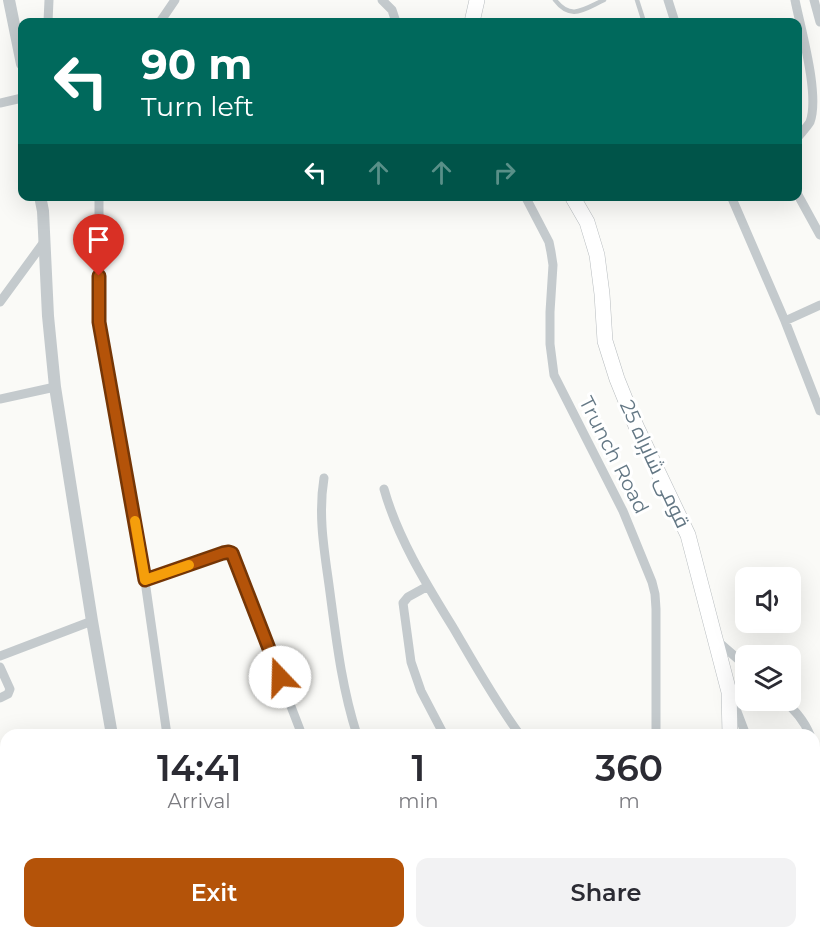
<!DOCTYPE html>
<meta charset="utf-8">
<style>
body{margin:0;font-family:Montserrat,Cairo,sans-serif;background:#f2f2f3;color:#2b2b33;height:100vh;display:flex;flex-direction:column;font-size:22px;white-space:nowrap}
*{box-sizing:border-box;margin:0}
p{font-size:20px;color:#7c7c81}
.icon{flex:none;width:33px;height:33px;fill:none;stroke:currentColor;stroke-width:2;stroke-linecap:round;stroke-linejoin:round}
.map{position:relative;flex:1;overflow:hidden}
.details{position:absolute;left:0px;top:729px;width:820px;height:210px;display:flex;flex-direction:column;background:#fff;border-radius:18px 18px 0 0;box-shadow:0 6px 24px #0002}
.details>*{flex:none}
.banner{position:absolute;left:18px;top:18px;width:784px;height:183px;border-radius:12px;box-shadow:0 6px 24px #0002;background:#00695c;color:#fff;overflow:hidden}
.buttons{position:absolute;left:735px;top:567px;display:grid;gap:12px}
.buttons a{display:grid;place-items:center;width:66px;height:66px;border-radius:12px;background:#fff;box-shadow:0 6px 24px #0002;font-size:30px}
.pin{position:absolute;display:grid;place-items:center;width:51px;height:51px;color:#fff;margin:-62px -26px;border-radius:50% 50% 50% 0;rotate:-45deg;box-shadow:0 0 6px #0007}
.pin .icon{rotate:45deg}
.me{position:absolute;width:66px;margin:-33px;rotate:339deg;stroke-linejoin:round;filter:drop-shadow(0 0 4px #0008)}
.turn{display:flex;align-items:center;gap:21px;height:126px;padding:0 24px;font-size:27px}
.turn .icon{width:78px;height:78px;stroke-width:2.5}
.turn b{display:block;font-size:42px;line-height:51px}
.lanes{display:flex;align-items:center;height:57px;padding:0 24px;background:#0003;justify-content:center;gap:30px;direction:ltr}
.lanes .off{opacity:.35}
.eta{display:flex;justify-content:space-evenly;align-items:center;height:102px;text-align:center}
.eta b{font-size:36px;font-weight:600;line-height:42px}
.cta{display:flex;gap:12px;margin-top:auto;padding:12px 24px}
.cta a{flex:1;height:69px;border-radius:12px;background:#b45309;color:#fff;font-size:24px;font-weight:600;line-height:69px;text-align:center}
.cta a+a{background:#f2f2f3;color:#2b2b33}
.map>svg:first-child{display:block}
.lines{fill:none;stroke-linecap:round;stroke-linejoin:round}
.trunk-casing{stroke:#b7bcbf;stroke-width:16}
.service{stroke:#c4cacd;stroke-width:4.5}
.minor{stroke:#c4cacd;stroke-width:9}
.tertiary{stroke:#c4cacd;stroke-width:12}
.trunk{stroke:#fff;stroke-width:15}
.route-casing{stroke:#753606;stroke-width:15}
.route{stroke:#b45309;stroke-width:10}
.slow{stroke:#f59e0b;stroke-width:10}
.labels{text-anchor:middle;stroke-width:6;stroke-linejoin:round;paint-order:stroke}
.street-label{font-size:20px;fill:#637784;stroke:#fff}
</style>
<div class="map">
<svg width="820" height="939" viewBox="0 0 820 939">
<rect width="100%" height="100%" fill="#fafaf7"/>
<g class="lines">
<defs>
<path id="trunk" d="M 472,22 L 477,0
M 572,196 L 587,222 L 597,255 L 602,294 L 605,341 L 617,379 L 636,426 L 688,535 L 729,692 L 730,735
M 642,939 L 642,933"/>
</defs>
<use href="#trunk" class="trunk-casing"/>
<path class="service" d="M 555,0 C 571,21 584,9 604,0
M 637,0 L 644,22"/>
<path class="minor" d="M 382,0 L 392,10 L 396,22
M 668,0 L 675,22
M 795,0 C 801,30 820,95 810,122 C 807,127 802,132 798,137
M 814,0 L 820,22
M 48,22 L 49,0
M 160,22 L 175,0
M 0,103 L 22,98
M 798,195 L 820,235
M 99,196 L 99,322 L 143,567 L 167,735
M 525,196 L 549,242 L 551,252 L 553,265 L 550,312 L 550,344 L 554,375 L 623,511 L 652,582 L 655,594 L 656,609 L 656,735
M 731,196 L 785,321 L 820,411
M 0,302 L 44,242
M 785,321 L 820,305
M 0,399 L 55,387
M 324,478 C 318,514 324,549 329,585 C 336,637 341,685 357,735
M 384,489 C 398,539 427,585 454,629 C 475,665 495,701 520,735
M 145,580 L 223,553 L 229,552 L 232,553 L 302,735
M 428,586 L 408,597 L 403,603 L 411,662 L 421,691 L 444,735
M 716,640 L 746,666
M 0,656 L 92,621
M 0,667 L 10,689 L 8,694 L 0,698
M 784,700 C 795,711 804,720 810,735
M 733,701 L 746,735
M 814,745 L 820,759
M 0,868 L 6,885
M 0,894 L 6,892
M 239,933 L 245,939
M 334,933 L 338,939
M 406,933 L 407,939
M 432,933 L 433,939
M 504,933 L 506,939
M 566,933 L 572,939
M 806,933 L 808,939
M 84,939 L 106,933
M 743,939 L 743,933"/>
<path class="tertiary" d="M 9,0 L 22,64
M 40,196 L 43,211 L 48,316 L 55,387 L 92,621 L 112,735
M 167,933 L 168,939"/>
<use href="#trunk" class="trunk"/>
</g>
<g class="lines">
<defs>
<path id="route" d="M 99,276 L 99,322 L 145,580 L 223,553 L 229,552 L 232,553 L 280,677"/>
</defs>
<use href="#route" class="route-casing"/>
<use href="#route" class="route"/>
<path class="slow" d="M 135,521 L 145,580 L 189,565"/>
</g>
<g class="labels">
<g class="street-label">
<text transform="translate(614 455) rotate(63)" y="7">Trunch Road</text>
<text transform="translate(655 464) rotate(65)" y="7">قومی شاہراہ 25</text>
</g>
</g>
</svg>
<div class="buttons">
<a><svg class="icon" aria-label="sound" viewBox="0 0 24 24"><path d="M4 9h4l5-4v14l-5-4H4zM17 9q2 3 0 6"/></svg></a>
<a><svg class="icon" aria-label="layers" viewBox="0 0 24 24"><path d="M12 4l9 5-9 5-9-5zM3 14l9 5 9-5"/></svg></a>
</div>
<div class="pin" style="left:99px;top:276px;background:#d93025"><svg class="icon" aria-label="arrive" viewBox="0 0 24 24"><path d="M6 21V4h12l-3 4 3 4H6"/></svg></div>
<svg class="me" style="left:280px;top:677px" viewBox="-20 -20 40 40"><circle r="19" fill="#fff"/><path d="M0-13L10 11 0 6-10 11z" fill="#b45309"/></svg>
<div class="banner">
<div class="turn"><svg class="icon" aria-label="left" viewBox="0 0 24 24"><path d="M17 20v-9H6M10 6l-5 5 5 5"/></svg><div><b>90 m</b>Turn left</div></div>
<div class="lanes"><svg class="icon" aria-label="left" viewBox="0 0 24 24"><path d="M17 20v-9H6M10 6l-5 5 5 5"/></svg><svg class="icon off" aria-label="ahead" viewBox="0 0 24 24"><path d="M12 20V5M6 11l6-6 6 6"/></svg><svg class="icon off" aria-label="ahead" viewBox="0 0 24 24"><path d="M12 20V5M6 11l6-6 6 6"/></svg><svg class="icon off" aria-label="right" viewBox="0 0 24 24"><path d="M7 20v-9h11M14 6l5 5-5 5"/></svg></div>
</div>
<section class="details">
<div class="eta">
<div><b>14:41</b><p>Arrival</p></div>
<div><b>1</b><p>min</p></div>
<div><b>360</b><p>m</p></div>
</div>
<div class="cta"><a>Exit</a><a>Share</a></div>
</section>
</div>
